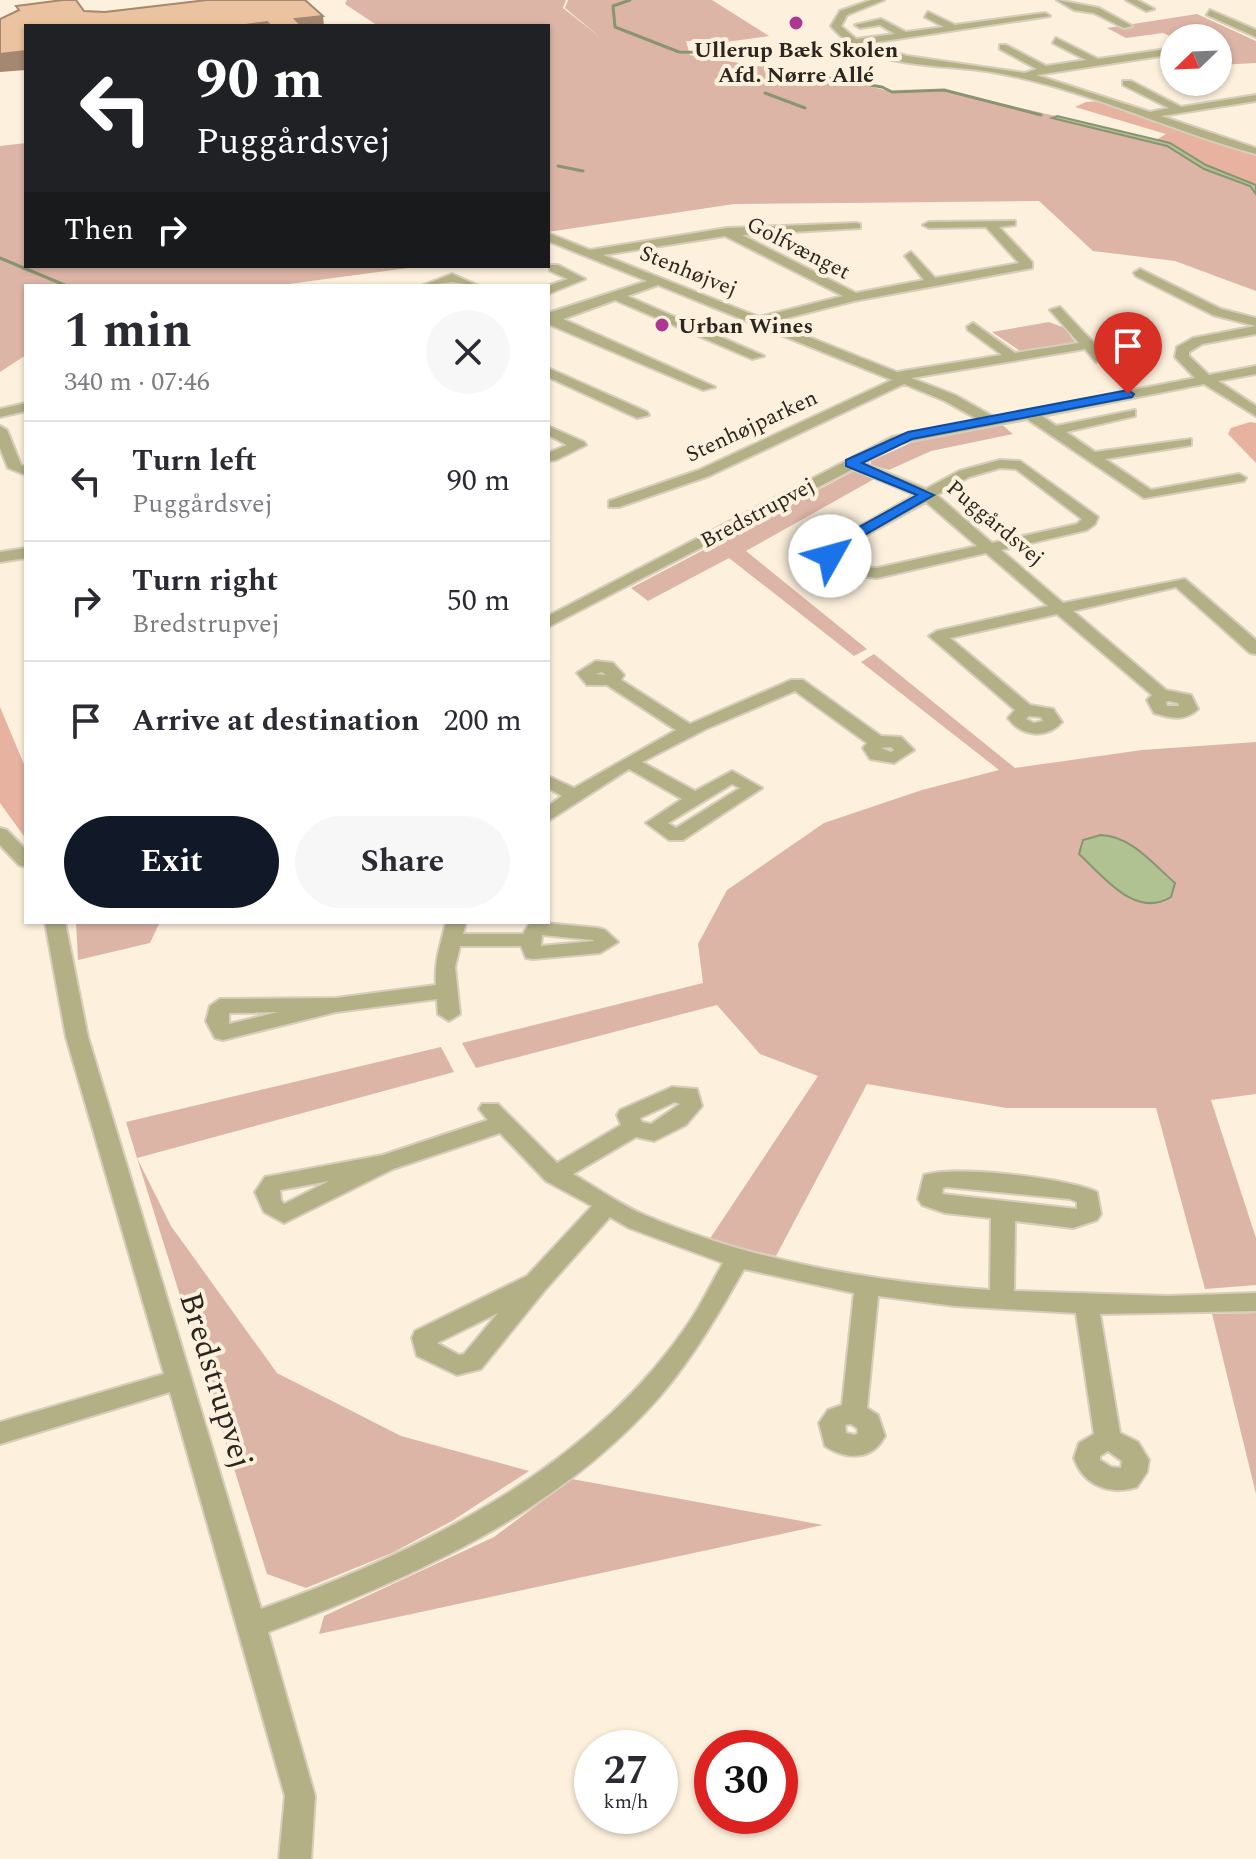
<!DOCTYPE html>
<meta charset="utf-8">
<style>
body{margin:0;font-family:Spectral,serif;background:#f7f7f7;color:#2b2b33;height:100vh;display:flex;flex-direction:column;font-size:30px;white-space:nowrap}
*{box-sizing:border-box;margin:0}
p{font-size:26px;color:#7c7c81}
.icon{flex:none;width:44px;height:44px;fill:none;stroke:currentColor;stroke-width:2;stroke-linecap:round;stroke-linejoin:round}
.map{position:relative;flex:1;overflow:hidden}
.panel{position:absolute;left:24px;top:284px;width:526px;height:640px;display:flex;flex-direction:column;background:#fff;border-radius:0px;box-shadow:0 2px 6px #0004}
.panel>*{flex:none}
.hud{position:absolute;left:24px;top:24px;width:526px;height:244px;border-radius:0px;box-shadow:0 2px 6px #0004;background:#202124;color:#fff;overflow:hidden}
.needle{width:52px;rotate:247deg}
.tools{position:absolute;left:1160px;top:24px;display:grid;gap:16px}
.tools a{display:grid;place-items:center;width:72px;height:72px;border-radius:50%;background:#fff;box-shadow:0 2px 6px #0004;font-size:40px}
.speed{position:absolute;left:574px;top:1730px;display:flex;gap:16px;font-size:40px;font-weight:700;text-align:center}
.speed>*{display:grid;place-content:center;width:104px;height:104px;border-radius:50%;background:#fff;box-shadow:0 2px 6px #0004;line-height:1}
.speed small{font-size:20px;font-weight:400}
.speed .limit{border:12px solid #d22;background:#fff;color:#111}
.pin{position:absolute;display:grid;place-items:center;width:68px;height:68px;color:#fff;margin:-82px -34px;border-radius:50% 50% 50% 0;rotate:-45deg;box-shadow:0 0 8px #0007}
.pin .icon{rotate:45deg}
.me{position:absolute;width:88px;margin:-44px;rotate:52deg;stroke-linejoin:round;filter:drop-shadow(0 0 6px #0008)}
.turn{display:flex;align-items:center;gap:28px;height:168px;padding:0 40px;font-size:36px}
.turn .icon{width:104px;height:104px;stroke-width:2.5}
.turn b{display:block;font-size:56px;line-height:68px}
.then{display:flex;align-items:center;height:76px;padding:0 40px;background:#0003;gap:16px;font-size:30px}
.round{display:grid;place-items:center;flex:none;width:84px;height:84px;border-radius:42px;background:#f7f7f7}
.overview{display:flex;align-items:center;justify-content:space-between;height:136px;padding:0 40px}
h1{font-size:48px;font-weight:700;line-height:60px}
.button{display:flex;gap:16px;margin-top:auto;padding:16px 40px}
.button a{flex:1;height:92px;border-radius:48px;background:#111827;color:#fff;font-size:32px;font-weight:700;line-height:92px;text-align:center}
.button a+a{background:#f7f7f7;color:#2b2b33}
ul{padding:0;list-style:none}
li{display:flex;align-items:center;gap:24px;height:120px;padding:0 40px;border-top:2px solid #e1e1e2}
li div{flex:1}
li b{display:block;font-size:30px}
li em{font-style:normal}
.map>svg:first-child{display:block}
.green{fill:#ddb5a7}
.forest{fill:#e7b29f}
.water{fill:#b1c292;stroke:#899470;stroke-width:2}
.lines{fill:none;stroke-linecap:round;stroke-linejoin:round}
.stream{stroke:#899470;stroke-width:3}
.minor-casing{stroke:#d7cdbb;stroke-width:4}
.minor{fill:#b4b086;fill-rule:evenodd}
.shaded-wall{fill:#a58870}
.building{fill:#ecc3a0;stroke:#a58870;stroke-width:2}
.route{fill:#1a73e8;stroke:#114b97;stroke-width:2}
.poi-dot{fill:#ad3892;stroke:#fdf1dd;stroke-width:3}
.labels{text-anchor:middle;stroke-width:8;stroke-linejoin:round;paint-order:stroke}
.far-poi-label{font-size:22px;font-weight:bold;fill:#2b2720;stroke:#fdf1dd}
.far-street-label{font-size:22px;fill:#2b2720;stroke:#fdf1dd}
.near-street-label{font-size:32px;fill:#2b2720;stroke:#fdf1dd}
</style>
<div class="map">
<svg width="1256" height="1859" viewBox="0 0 1256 1859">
<rect width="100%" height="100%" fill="#fdf1dd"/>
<path class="green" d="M 347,0 L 566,0 L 563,8 L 601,38 L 565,8 L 568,0 L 712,0 L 769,36 L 719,43 L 686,41 L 690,55 L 849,81 L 892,92 L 944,90 L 1162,141 L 1256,185 L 1256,291 L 1175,261 L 1093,251 L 1039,201 L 734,204 L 548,232 L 548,26 L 378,26 L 345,4 Z
M 1197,14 L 1256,41 L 1256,63 L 1218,65 L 1218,38 L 1174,38 L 1163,33 L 1126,38 L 1107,28 Z
M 26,143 L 26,266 L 423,266 L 274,286 L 26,286 L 26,355 L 0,372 L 0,146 Z
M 1049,322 L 1065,328 L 1076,344 L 1023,353 L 992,332 Z
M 1001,424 L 1013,434 L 931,451 L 889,470 L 871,465 L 871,461 L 917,440 Z
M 854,471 L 876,478 L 746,551 L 867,649 L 854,656 L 729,558 L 648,601 L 631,588 Z
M 874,654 L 1015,768 L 1142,750 L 1256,742 L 1256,1094 L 1211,1100 L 1256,1238 L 1256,1285 L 1205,1289 L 1156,1108 L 1006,1108 L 867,1084 L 776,1256 L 709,1240 L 818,1076 L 760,1054 L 717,1005 L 476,1068 L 462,1043 L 703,983 L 698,944 L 727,890 L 824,823 L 922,790 L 999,770 L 861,662 Z
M 76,922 L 160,922 L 150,943 L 78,960 Z
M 441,1047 L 454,1072 L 137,1158 L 171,1226 L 277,1373 L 401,1436 L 529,1471 L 452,1521 L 392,1553 L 306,1588 L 267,1574 L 137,1158 L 126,1122 Z
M 1256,1313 L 1256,1494 L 1212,1314 Z
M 572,1479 L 823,1525 L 319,1634 L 324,1616 L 494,1537 Z"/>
<path class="forest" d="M 1104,101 L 1256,154 L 1256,185 L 1206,165 L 1174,145 L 1156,140 L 1166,134 L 1075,107 L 1086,102 Z
M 1250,422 L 1256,423 L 1256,463 L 1228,434 L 1231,428 Z
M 0,707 L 26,769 L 26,839 L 0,803 Z"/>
<path class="water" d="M 1057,116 L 1170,143 L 1206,165 L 1256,185 L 1256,194 L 1250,186 L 1204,169 L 1167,146 L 1052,118 Z
M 1101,835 C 1131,836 1153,864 1175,883 L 1171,897 C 1135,919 1104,877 1079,854 L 1083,840 Z"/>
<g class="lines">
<path class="stream" d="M 630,0 L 613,6 L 615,27 L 679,52 L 750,53 L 767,68 L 882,87 L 892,92 L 944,90 L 1041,115
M 765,93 L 805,108
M 558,166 L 583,171
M 0,258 L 67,286"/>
<defs>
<path id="minor" d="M 871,0 L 884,0 L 847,15 L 841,26 L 856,39 L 895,34 L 880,25 L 860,28 L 855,25 L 881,19 L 906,32 L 944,27 L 925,17 L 928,12 L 955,25 L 1045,13 L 1050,16 L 864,44 L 907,56 L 1025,73 L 1037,69 L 1000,49 L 1000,45 L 1006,45 L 1046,66 L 1086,60 L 1053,43 L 1056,38 L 1098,59 L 1174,48 L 1174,54 L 1036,75 L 1150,112 L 1169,108 L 1123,85 L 1123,81 L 1131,81 L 1181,107 L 1256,95 L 1256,101 L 1161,116 L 1256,148 L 1256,154 C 1167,130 1084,88 992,72 C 940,63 868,71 831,26 L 840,11 Z
M 1057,0 L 1099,8 L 1132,26 L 1124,28 L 1094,13 L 1074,10 Z
M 1126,0 L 1137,0 L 1154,9 L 1146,11 Z
M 1210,10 L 1256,30 L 1256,37 L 1207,15 Z
M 1015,221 L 1015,225 L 999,227 L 1032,262 L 1032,268 L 854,301 L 771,322 L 897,372 L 1002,355 L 968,330 L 967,327 L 973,323 L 1015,353 L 1079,343 L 1050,310 L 1060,307 L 1106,356 L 1106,362 L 1096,362 L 1085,349 L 911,378 L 955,395 L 994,417 L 1195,378 L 1175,357 L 1177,347 L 1193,338 L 1256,326 L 1256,334 L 1202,344 L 1189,352 L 1189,356 L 1209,375 L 1256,366 L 1256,374 L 1218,381 L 1256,406 L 1256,416 L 1204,384 L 1042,416 L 1056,426 L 1135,410 L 1135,416 L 1066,432 L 1095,452 L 1191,439 L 1191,445 L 1186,446 L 1105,459 L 1151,490 L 1239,474 L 1246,478 L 1244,481 L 1144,498 L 1027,419 L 901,443 L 864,463 L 926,489 L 959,471 L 1000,460 L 1020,461 L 1098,517 L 1095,524 L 1087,530 L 1001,550 L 1063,603 L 1185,579 L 1256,640 L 1256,654 L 1250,653 L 1176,587 L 1073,611 L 1166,690 L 1191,695 L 1198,709 C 1184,722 1170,718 1154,713 L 1147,700 L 1152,695 L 1057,614 L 950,638 L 1030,705 L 1053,709 L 1062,722 C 1046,740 1021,736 1008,718 L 1015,710 L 929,636 L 937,631 L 1048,606 L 986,553 L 877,578 L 840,574 L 822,556 L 825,546 L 915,495 L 853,469 L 548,627 L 548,616 L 892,437 L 979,420 L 945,401 L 904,384 L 709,476 L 619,507 L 609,507 L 609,501 L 699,470 L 892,380 L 658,285 L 627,296 L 764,356 L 752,359 L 615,300 L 563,319 L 715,387 L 703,390 L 548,324 L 548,313 L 647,281 L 548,241 L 548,233 L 590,250 L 727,228 L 856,223 L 860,224 L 860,228 L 742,235 L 856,293 L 924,280 L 905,256 L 911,252 L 935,278 L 1019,263 L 986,227 L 929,228 L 923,225 L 929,222 ZM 725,236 L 843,296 L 759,317 L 603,255 ZM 1000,468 L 1016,469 L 1082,519 L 1077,524 L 992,543 L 937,495 L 969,477 ZM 926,502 L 977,546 L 877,568 L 850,567 L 838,555 L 838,551 ZM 1169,701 L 1178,703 L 1179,706 L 1167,706 L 1166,702 ZM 1029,716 L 1041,717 L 1043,721 L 1034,723 L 1026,719 Z
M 550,265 L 558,265 L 585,279 L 548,294 L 547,286 L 568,279 L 550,271 Z
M 1140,269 L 1221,309 L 1256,318 L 1256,326 L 1213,315 L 1136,276 L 1134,273 Z
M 452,274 L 479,286 L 452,282 L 421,286 Z
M 548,368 L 647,412 L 649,415 L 637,418 L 548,377 Z
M 26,403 L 26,411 L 0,417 L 0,409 Z
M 0,426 L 7,430 L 21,465 L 26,467 L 26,475 L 8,468 L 0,448 Z
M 548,426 L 584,442 L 586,445 L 556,460 L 548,461 L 548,453 L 567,445 L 548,435 Z
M 26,548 L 26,558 L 0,562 L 0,552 Z
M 596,661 L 613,663 L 624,675 L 621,680 L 690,724 L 791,680 L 803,680 L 881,736 L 901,737 L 914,750 L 894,763 L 870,759 L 863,748 L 867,743 L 795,691 L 706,729 L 642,762 L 695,791 L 732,771 L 762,788 L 683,840 L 669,840 L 646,823 L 682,799 L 629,769 L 548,821 L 548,806 L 562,796 L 548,788 L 548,776 L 574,788 L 676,730 L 607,685 L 587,685 L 577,673 ZM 602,672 L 606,675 L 595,674 ZM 891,747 L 894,750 L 891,752 L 881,748 ZM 732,784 L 740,788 L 676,828 L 668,823 Z
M 0,828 L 7,830 L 26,850 L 26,867 L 19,865 L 0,845 Z
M 45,922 L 65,922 L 88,1037 L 261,1609 C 422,1551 592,1468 690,1321 C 702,1303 712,1282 723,1263 L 629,1228 L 610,1217 L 545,1290 L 481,1369 L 457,1375 L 417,1356 L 412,1338 L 415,1331 L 527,1276 L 592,1206 L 546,1181 L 500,1133 L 393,1169 L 284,1223 L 264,1212 L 255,1192 L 265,1177 L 383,1155 L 488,1120 L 479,1109 L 482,1104 L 498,1104 L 557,1163 L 621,1125 L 617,1115 L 620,1110 L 672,1087 L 697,1089 L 702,1106 L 686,1125 L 654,1141 L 636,1137 L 573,1174 C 597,1188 622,1206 647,1216 C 755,1262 874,1282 990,1290 L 991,1218 L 945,1213 L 922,1205 L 918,1199 L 924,1175 C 956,1165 1066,1178 1097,1192 L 1101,1214 L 1097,1220 L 1073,1228 L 1015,1221 L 1014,1291 L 1167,1296 L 1256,1293 L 1256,1311 L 1100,1314 L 1120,1433 L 1138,1442 L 1149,1460 L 1147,1472 L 1137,1487 C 1110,1496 1083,1485 1074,1458 L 1079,1443 L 1094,1434 L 1076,1313 L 955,1306 L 878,1296 L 867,1408 L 878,1415 L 885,1436 C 872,1461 846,1460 825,1446 L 819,1423 L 828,1410 L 842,1405 L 854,1293 L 744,1269 C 719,1313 694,1356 661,1395 C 559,1513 410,1579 268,1632 L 315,1796 L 311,1859 L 279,1859 L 285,1796 L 170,1392 L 0,1444 L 0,1422 L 164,1374 L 66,1037 ZM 675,1102 L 680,1104 L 651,1124 L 642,1122 L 640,1118 ZM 329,1181 L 284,1204 L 281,1200 L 280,1190 ZM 947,1187 L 1070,1199 L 1077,1202 L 1077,1209 L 942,1194 L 943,1188 ZM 498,1313 L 464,1354 L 459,1355 L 437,1343 ZM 851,1424 L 857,1428 L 858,1433 L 855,1435 L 846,1433 L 845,1425 ZM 1108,1451 L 1122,1461 L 1121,1468 L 1111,1467 L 1100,1460 L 1100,1456 Z
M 446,922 L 466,922 L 463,934 L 523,934 L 529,924 L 535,922 L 598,928 L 605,930 L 618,942 L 600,953 L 533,959 L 526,958 L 521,946 L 460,946 L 455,967 L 460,1014 L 449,1021 L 438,1014 L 437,999 L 336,1012 L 223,1040 L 215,1038 L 206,1021 L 210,1006 L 220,999 L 336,998 L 436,985 C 434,961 441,944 446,922 ZM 542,935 L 593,940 L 594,941 L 541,946 ZM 278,1012 L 229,1024 L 229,1013 Z"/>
</defs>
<use href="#minor" class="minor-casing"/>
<use href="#minor" class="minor"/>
</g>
<path class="shaded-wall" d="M 323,16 L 324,26 L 295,26 L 295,19 Z
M 267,22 L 268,26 L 239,26 Z
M 26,51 L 26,70 L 0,72 L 0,54 Z"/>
<path class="building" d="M 63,0 L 76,0 L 84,11 L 105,12 L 207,0 L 305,0 L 323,16 L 295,19 L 302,26 L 271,26 L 267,22 L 239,26 L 26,26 L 26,51 L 0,54 L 0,19 L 19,10 L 16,6 Z"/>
<path class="route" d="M 1128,390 L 1134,394 L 1132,397 L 912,439 L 862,463 L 934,495 L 837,551 L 835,559 L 823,556 L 825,546 L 917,495 L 846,466 L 846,460 L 908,432 Z"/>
<g class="poi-dot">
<circle cx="796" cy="23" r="8"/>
<circle cx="662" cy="325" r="8"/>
</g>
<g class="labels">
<g class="far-poi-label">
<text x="796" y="57">Ullerup Bæk Skolen<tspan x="796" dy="25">Afd. Nørre Allé</tspan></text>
<text x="678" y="333" text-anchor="start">Urban Wines</text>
</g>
<g class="far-street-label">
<text transform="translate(799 247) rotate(27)" y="8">Golfvænget</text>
<text transform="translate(689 270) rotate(22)" y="8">Stenhøjvej</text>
<text transform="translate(751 425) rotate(-25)" y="8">Stenhøjparken</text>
<text transform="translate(757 512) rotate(-28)" y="8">Bredstrupvej</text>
<text transform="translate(996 522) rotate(40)" y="8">Puggårdsvej</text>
</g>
<g class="near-street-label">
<text transform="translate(217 1380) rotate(73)" y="11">Bredstrupvej</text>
</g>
</g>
</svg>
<div class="tools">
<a><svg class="needle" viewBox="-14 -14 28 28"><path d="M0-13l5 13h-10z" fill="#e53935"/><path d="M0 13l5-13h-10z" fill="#7c7c81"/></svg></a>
</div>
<div class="speed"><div>27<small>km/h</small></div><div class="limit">30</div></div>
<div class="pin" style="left:1128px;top:394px;background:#d93025"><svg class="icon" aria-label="arrive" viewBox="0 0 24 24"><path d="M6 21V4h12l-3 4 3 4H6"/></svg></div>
<svg class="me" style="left:830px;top:556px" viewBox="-20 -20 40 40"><circle r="19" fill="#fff"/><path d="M0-13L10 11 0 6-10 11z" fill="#1a73e8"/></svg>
<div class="hud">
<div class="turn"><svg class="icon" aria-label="left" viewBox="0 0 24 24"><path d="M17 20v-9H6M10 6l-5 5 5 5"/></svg><div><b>90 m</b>Puggårdsvej</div></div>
<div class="then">Then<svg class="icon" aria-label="right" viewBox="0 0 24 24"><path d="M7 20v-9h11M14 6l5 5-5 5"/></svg></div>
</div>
<section class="panel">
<div class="overview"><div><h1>1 min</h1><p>340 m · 07:46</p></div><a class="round"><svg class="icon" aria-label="close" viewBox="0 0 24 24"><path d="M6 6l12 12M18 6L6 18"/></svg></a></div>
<ul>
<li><svg class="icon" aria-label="left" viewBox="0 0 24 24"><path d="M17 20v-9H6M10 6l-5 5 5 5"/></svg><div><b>Turn left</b><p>Puggårdsvej</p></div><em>90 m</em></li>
<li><svg class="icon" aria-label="right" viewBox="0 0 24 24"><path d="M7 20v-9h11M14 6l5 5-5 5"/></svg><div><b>Turn right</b><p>Bredstrupvej</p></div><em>50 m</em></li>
<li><svg class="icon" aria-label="arrive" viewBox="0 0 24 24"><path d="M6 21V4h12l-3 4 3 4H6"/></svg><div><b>Arrive at destination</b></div><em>200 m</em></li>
</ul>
<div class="button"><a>Exit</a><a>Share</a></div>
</section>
</div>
